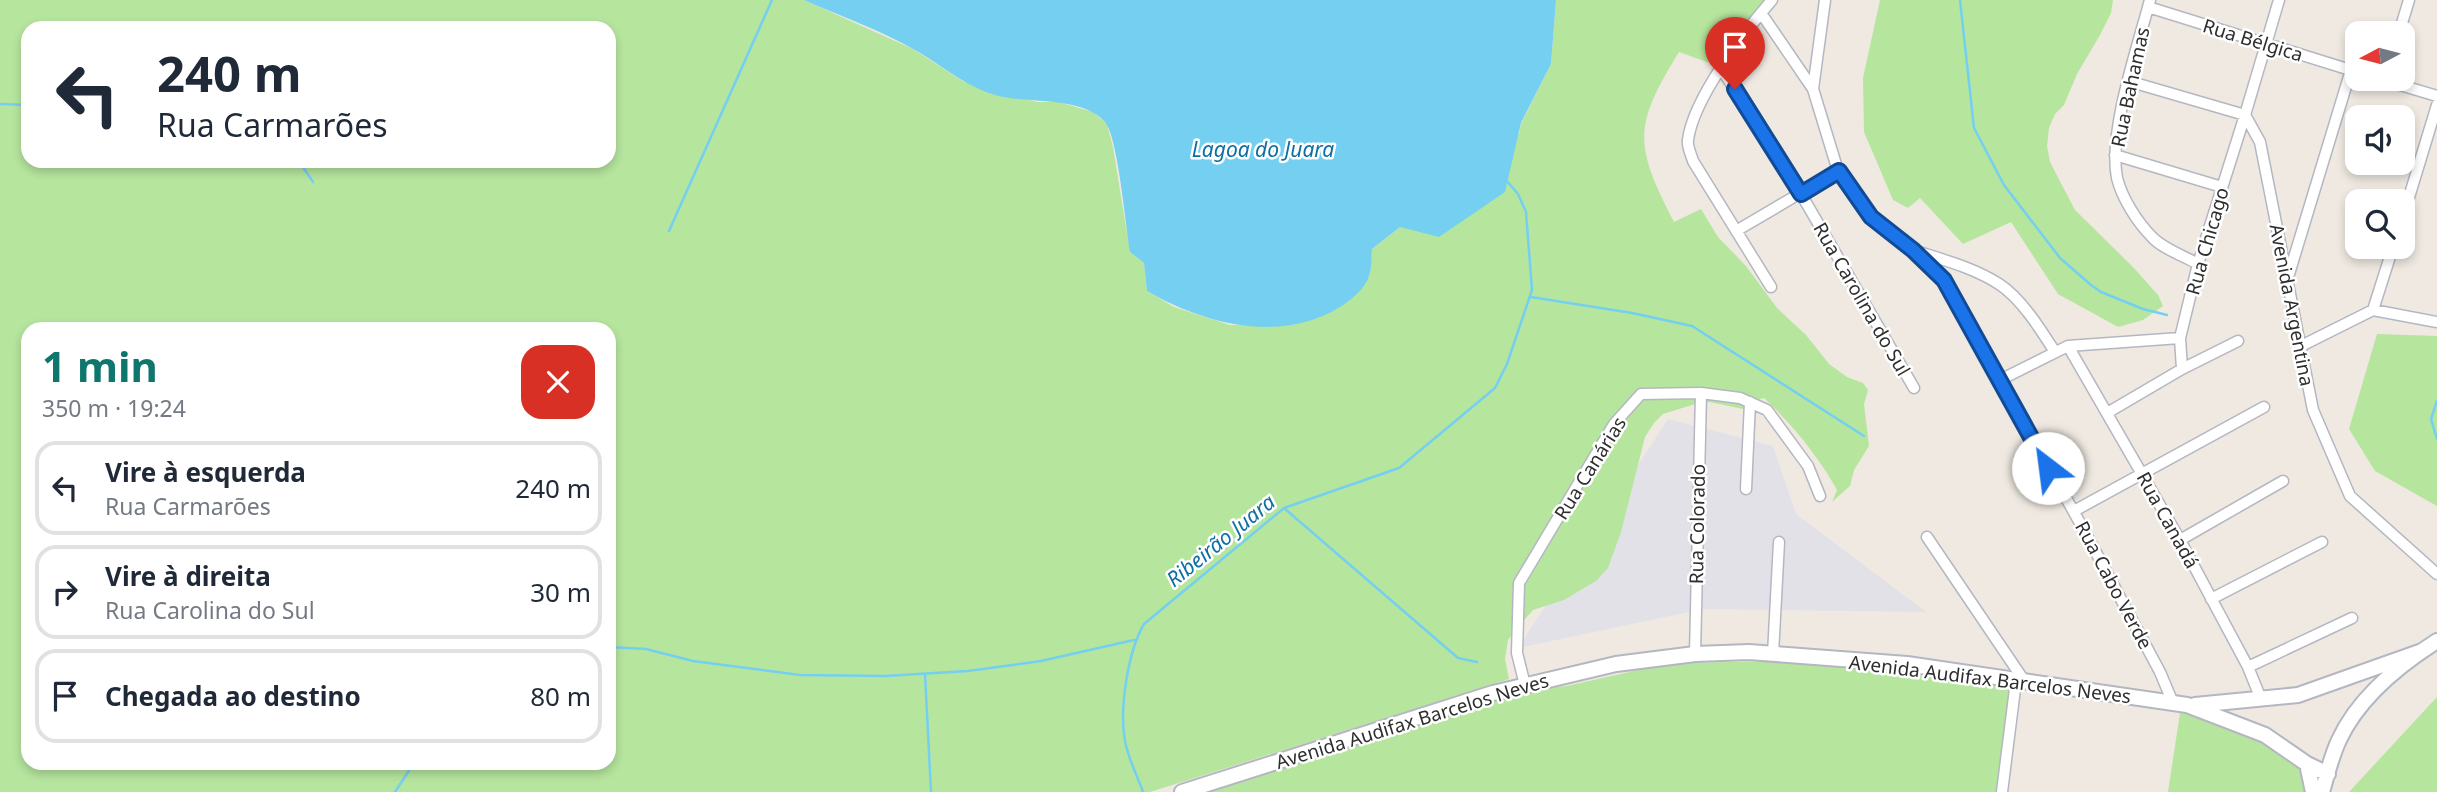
<!DOCTYPE html>
<html lang="pt">
<meta charset="utf-8">
<style>
body{margin:0;font-family:"Noto Sans",sans-serif;background:#f6f6f7;color:#1f2937;height:100vh;display:flex;flex-direction:column;font-size:26px;white-space:nowrap}
*{box-sizing:border-box;margin:0}
p{font-size:23px;color:#747a83}
.icon{flex:none;width:38px;height:38px;fill:none;stroke:currentColor;stroke-width:2;stroke-linecap:round;stroke-linejoin:round}
.map{position:relative;flex:1;overflow:hidden}
.side{position:absolute;left:21px;top:322px;width:595px;height:448px;display:flex;flex-direction:column;background:#fff;border-radius:21px;box-shadow:0 4px 10px #0003}
.side>*{flex:none}
.top-card{position:absolute;left:21px;top:21px;width:595px;height:147px;border-radius:21px;box-shadow:0 4px 10px #0003;background:#fff;color:#1f2937;overflow:hidden}
.needle{width:46px;rotate:263deg}
.buttons{position:absolute;left:2345px;top:21px;display:grid;gap:14px}
.buttons a{display:grid;place-items:center;width:70px;height:70px;border-radius:14px;background:#fff;box-shadow:0 4px 10px #0003;font-size:35px}
.pin{position:absolute;display:grid;place-items:center;width:60px;height:60px;color:#fff;margin:-72px -30px;border-radius:50% 50% 50% 0;rotate:-45deg;box-shadow:0 0 7px #0007}
.pin .icon{rotate:45deg}
.me{position:absolute;width:77px;margin:-38px;rotate:330deg;stroke-linejoin:round;filter:drop-shadow(0 0 5px #0008)}
.turn{display:flex;align-items:center;gap:24px;height:147px;padding:0 21px;font-size:32px}
.turn .icon{width:91px;height:91px;stroke-width:2.5}
.turn b{display:block;font-size:49px;line-height:60px}
.round{display:grid;place-items:center;flex:none;width:74px;height:74px;border-radius:21px;background:#f6f6f7}
.summary{display:flex;align-items:center;justify-content:space-between;height:119px;padding:0 21px}
h1{font-size:42px;font-weight:700;line-height:52px;color:#0f766e}
ul{padding:0;list-style:none}
li{display:flex;align-items:center;gap:21px;height:94px;margin:0 14px 10px;padding:0 7px;border:4px solid #e0e1e3;border-radius:21px}
li div{flex:1}
li b{display:block;font-size:26px}
li em{font-style:normal}
.map>svg:first-child{display:block}
.industrial{fill:#e3e1e8}
.green{fill:#b6e59e;fill-rule:evenodd}
.water{fill:#75cff0}
.lines{fill:none;stroke-linecap:round;stroke-linejoin:round}
.stream{stroke:#75cff0;stroke-width:2.5}
.street-casing{stroke:#b4b7c1;stroke-width:13}
.secondary-casing{stroke:#b4b7c1;stroke-width:18}
.street{stroke:#fff;stroke-width:10}
.secondary{stroke:#fff;stroke-width:14}
.route-casing{stroke:#114b97;stroke-width:18}
.route{stroke:#1a73e8;stroke-width:12}
.labels{text-anchor:middle;stroke-width:5;stroke-linejoin:round;paint-order:stroke}
.street-label{font-size:19px;fill:#2e2e2e;stroke:#fff}
.water-label{font-size:21px;font-style:italic;fill:#0d6fa3;stroke:#fff}
</style>
<div class="map">
<svg width="2437" height="792" viewBox="0 0 2437 792">
<rect width="100%" height="100%" fill="#efe9e1"/>
<path class="industrial" d="M 1668,419 L 1773,446 L 1796,514 L 1926,612 L 1703,609 L 1518,648 Z"/>
<path class="green" d="M 0,0 L 804,0 L 913,49 L 964,82 L 1037,102 L 1059,102 L 1093,112 L 1107,124 L 1113,147 L 1130,252 L 1144,263 L 1147,291 L 1174,307 L 1230,325 L 1294,325 L 1369,277 L 1372,249 L 1519,134 L 1521,124 L 1551,64 L 1556,0 L 1765,0 L 1721,67 L 1679,52 C 1633,127 1634,144 1674,222 L 1701,209 L 1718,237 L 1746,266 L 1777,308 L 1806,335 L 1829,364 L 1847,377 L 1863,383 L 1868,390 L 1864,404 L 1869,446 L 1854,470 L 1850,486 L 1832,502 L 1837,490 C 1819,457 1792,424 1764,398 L 1750,402 L 1743,409 L 1710,402 L 1695,404 L 1663,414 L 1654,423 L 1645,437 L 1621,532 L 1608,568 L 1596,581 L 1564,600 L 1533,610 L 1518,627 L 1508,640 L 1505,659 L 1509,679 L 1150,792 L 0,792 ZM 28,28 L 609,28 L 609,161 L 28,161 ZM 28,329 L 609,329 L 609,763 L 28,763 Z
M 1880,0 L 2113,0 L 2111,13 L 2100,35 L 2077,74 L 2064,105 L 2055,114 L 2049,128 L 2047,146 L 2050,162 L 2075,210 L 2134,268 L 2158,295 L 2163,306 L 2143,320 L 2118,327 L 2058,294 L 2011,222 L 1963,244 L 1920,198 L 1908,208 L 1893,200 L 1864,132 L 1863,78 Z
M 2377,334 L 2437,336 L 2437,506 L 2375,471 L 2349,429 Z
M 1791,661 L 1988,683 L 2012,689 L 1996,792 L 1200,792 L 1460,712 L 1493,693 L 1567,686 L 1669,663 Z
M 2437,697 L 2437,792 L 2349,792 Z
M 2180,713 L 2195,713 L 2273,746 L 2302,769 L 2307,792 L 2168,792 Z"/>
<path class="water" d="M 804,0 L 1556,0 L 1551,64 L 1521,123 L 1505,192 L 1439,237 L 1400,227 L 1372,249 C 1371,257 1372,268 1369,276 C 1365,289 1351,300 1340,307 C 1280,344 1204,324 1147,291 L 1144,263 L 1130,252 C 1126,229 1118,137 1105,122 C 1081,96 1031,104 999,96 C 967,88 943,66 915,50 C 880,30 840,16 804,0 Z"/>
<g class="lines">
<path class="stream" d="M 1960,0 L 1974,128 L 2004,185 L 2060,258 L 2091,285 L 2101,292 L 2143,309 L 2167,315
M 0,104 L 28,105
M 299,161 L 313,182
M 669,231 L 772,0
M 1531,297 L 1632,313 L 1692,326 L 1864,436
M 2437,401 L 2431,419 L 2437,439
M 1284,508 L 1458,658 L 1477,662
M 609,647 L 646,649 L 693,661 L 800,675 L 885,676 L 968,671 L 1041,661 L 1134,640
M 925,674 L 931,792
M 395,792 L 414,763
M 1143,792 C 1137,775 1128,758 1125,741 C 1119,709 1128,651 1144,624 L 1284,508 L 1399,468 L 1495,388 L 1507,364 L 1532,290 L 1526,212 L 1518,194 L 1506,180"/>
<defs>
<path id="street" d="M 1825,0 L 1813,89 L 1838,171 L 1871,217 L 1913,250 L 1944,280 L 2085,532 L 2160,672 L 2173,703
M 2150,0 C 2138,46 2108,132 2117,178 C 2122,198 2137,222 2152,237 C 2163,249 2184,256 2198,264
M 2279,0 L 2245,115 L 2260,142 L 2313,410 L 2350,496 L 2437,574
M 2148,7 L 2357,72
M 1761,13 L 1813,89
M 2399,33 L 2409,0
M 1721,68 L 1801,194 L 1914,388
M 2380,79 L 2437,96
M 2115,155 L 2222,187
M 2403,217 L 2437,105
M 1736,231 L 1838,171
M 1916,251 C 1944,260 1974,268 1999,284 C 2021,298 2041,330 2055,352
M 2289,274 L 2351,70
M 1771,287 L 1693,161 C 1691,154 1687,147 1688,140 C 1693,99 1745,31 1772,0
M 2373,310 L 2393,247
M 2068,346 L 2180,540 L 2248,667 L 2261,699
M 2301,346 L 2373,310 L 2437,322
M 2182,369 L 2238,341
M 1998,381 L 2068,346 L 2180,338
M 2107,413 L 2182,369 L 2180,338 L 2198,264 L 2245,115 L 2128,81
M 1746,489 L 1750,402
M 2074,511 L 2264,407
M 1927,537 L 2025,682
M 2180,540 L 2283,481
M 2211,599 L 2322,542
M 1695,654 L 1701,393
M 1773,654 L 1779,542
M 2248,667 L 2352,618
M 1525,685 L 1517,653 L 1519,583 L 1614,424 L 1641,394 L 1701,393 L 1740,398 L 1767,410 L 1808,466 L 1820,496
M 2002,792 L 2016,681"/>
<path id="secondary" d="M 2195,705 L 2298,695 L 2422,651
M 2307,764 L 2313,792
M 1182,792 L 1493,693 L 1616,664 L 1695,654 L 1749,652 L 1907,664 L 2187,705 L 2265,735 L 2307,764 L 2328,774
M 2322,792 C 2327,775 2331,757 2339,740 C 2358,699 2399,665 2437,641"/>
</defs>
<use href="#street" class="street-casing"/>
<use href="#secondary" class="secondary-casing"/>
<use href="#street" class="street"/>
<use href="#secondary" class="secondary"/>
</g>
<g class="lines">
<defs>
<path id="route" d="M 1735,89 L 1801,194 L 1839,171 L 1871,217 L 1913,250 L 1944,280 L 2048,468"/>
</defs>
<use href="#route" class="route-casing"/>
<use href="#route" class="route"/>
</g>
<g class="labels">
<g class="street-label">
<text transform="translate(2253 40) rotate(17)" y="7">Rua Bélgica</text>
<text transform="translate(2130 87) rotate(-78)" y="7">Rua Bahamas</text>
<text transform="translate(2207 241) rotate(-74)" y="7">Rua Chicago</text>
<text transform="translate(1862 299) rotate(60)" y="7">Rua Carolina do Sul</text>
<text transform="translate(2292 305) rotate(79)" y="7">Avenida Argentina</text>
<text transform="translate(1590 468) rotate(-58)" y="7">Rua Canárias</text>
<text transform="translate(2168 520) rotate(61)" y="7">Rua Canadá</text>
<text transform="translate(1697 524) rotate(-89)" y="7">Rua Colorado</text>
<text transform="translate(2114 585) rotate(62)" y="7">Rua Cabo Verde</text>
<text transform="translate(1990 679) rotate(7)" y="7">Avenida Audifax Barcelos Neves</text>
<text transform="translate(1412 721) rotate(-17)" y="7">Avenida Audifax Barcelos Neves</text>
</g>
<g class="water-label">
<text x="1263" y="157">Lagoa do Juara</text>
<text transform="translate(1221 541) rotate(-39)" y="7">Ribeirão Juara</text>
</g>
</g>
</svg>
<div class="buttons">
<a><svg class="needle" viewBox="-14 -14 28 28"><path d="M0-13l5 13h-10z" fill="#e53935"/><path d="M0 13l5-13h-10z" fill="#747a83"/></svg></a>
<a><svg class="icon" aria-label="sound" viewBox="0 0 24 24"><path d="M4 9h4l5-4v14l-5-4H4zM17 9q2 3 0 6"/></svg></a>
<a><svg class="icon" aria-label="search" viewBox="0 0 24 24"><circle cx="10" cy="10" r="6"/><path d="M15 15l6 6"/></svg></a>
</div>
<div class="pin" style="left:1735px;top:89px;background:#d93025"><svg class="icon" aria-label="arrive" viewBox="0 0 24 24"><path d="M6 21V4h12l-3 4 3 4H6"/></svg></div>
<svg class="me" style="left:2048px;top:468px" viewBox="-20 -20 40 40"><circle r="19" fill="#fff"/><path d="M0-13L10 11 0 6-10 11z" fill="#1a73e8"/></svg>
<div class="top-card">
<div class="turn"><svg class="icon" aria-label="left" viewBox="0 0 24 24"><path d="M17 20v-9H6M10 6l-5 5 5 5"/></svg><div><b>240 m</b>Rua Carmarões</div></div>
</div>
<section class="side">
<div class="summary"><div><h1>1 min</h1><p>350 m · 19:24</p></div><a class="round" style="background:#d93025;color:#fff"><svg class="icon" aria-label="close" viewBox="0 0 24 24"><path d="M6 6l12 12M18 6L6 18"/></svg></a></div>
<ul>
<li><svg class="icon" aria-label="left" viewBox="0 0 24 24"><path d="M17 20v-9H6M10 6l-5 5 5 5"/></svg><div><b>Vire à esquerda</b><p>Rua Carmarões</p></div><em>240 m</em></li>
<li><svg class="icon" aria-label="right" viewBox="0 0 24 24"><path d="M7 20v-9h11M14 6l5 5-5 5"/></svg><div><b>Vire à direita</b><p>Rua Carolina do Sul</p></div><em>30 m</em></li>
<li><svg class="icon" aria-label="arrive" viewBox="0 0 24 24"><path d="M6 21V4h12l-3 4 3 4H6"/></svg><div><b>Chegada ao destino</b></div><em>80 m</em></li>
</ul>
</section>
</div>
